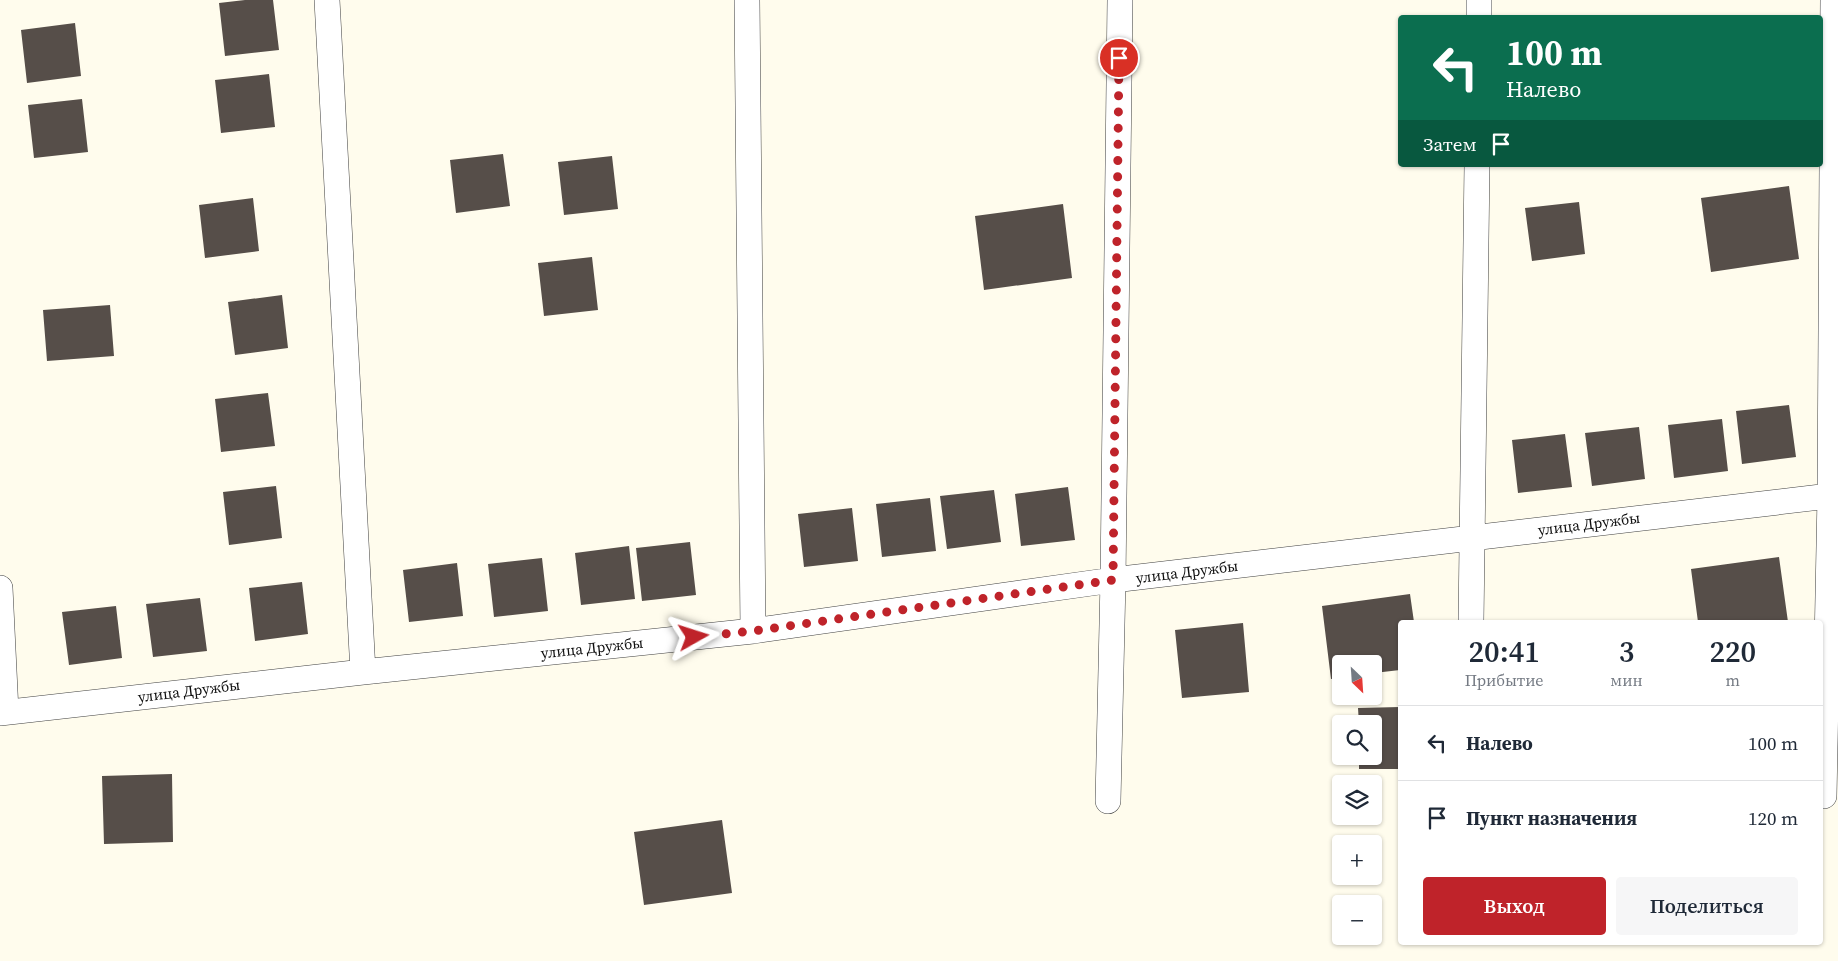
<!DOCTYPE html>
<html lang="ru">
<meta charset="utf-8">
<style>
body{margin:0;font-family:"Source Serif 4",serif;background:#f6f6f7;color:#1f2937;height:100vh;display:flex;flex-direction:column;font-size:19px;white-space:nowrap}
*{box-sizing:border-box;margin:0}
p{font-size:16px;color:#747a83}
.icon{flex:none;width:28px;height:28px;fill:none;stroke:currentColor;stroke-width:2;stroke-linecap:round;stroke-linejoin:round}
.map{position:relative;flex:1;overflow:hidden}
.drawer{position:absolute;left:1398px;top:620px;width:425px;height:325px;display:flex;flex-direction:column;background:#fff;border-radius:5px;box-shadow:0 1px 4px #0004}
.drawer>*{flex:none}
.guide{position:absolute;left:1398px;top:15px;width:425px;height:152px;border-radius:5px;box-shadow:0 1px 4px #0004;background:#0b6e4f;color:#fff;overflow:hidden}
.needle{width:32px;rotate:155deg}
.fabs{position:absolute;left:1332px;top:655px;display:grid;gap:10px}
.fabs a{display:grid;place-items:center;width:50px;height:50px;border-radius:5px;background:#fff;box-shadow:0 1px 4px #0004;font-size:25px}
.pin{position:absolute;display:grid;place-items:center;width:42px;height:42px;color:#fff;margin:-21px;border:2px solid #fff;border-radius:50%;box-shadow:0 1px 5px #0007}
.me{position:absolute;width:55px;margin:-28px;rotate:84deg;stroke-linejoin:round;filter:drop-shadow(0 0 4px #0008)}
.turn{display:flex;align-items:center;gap:18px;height:105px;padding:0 25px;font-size:22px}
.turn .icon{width:65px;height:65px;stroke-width:2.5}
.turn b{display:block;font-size:35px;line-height:42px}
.then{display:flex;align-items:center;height:48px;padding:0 25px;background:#0003;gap:10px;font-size:19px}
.eta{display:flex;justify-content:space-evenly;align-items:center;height:85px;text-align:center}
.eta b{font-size:30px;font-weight:600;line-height:35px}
.cta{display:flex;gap:10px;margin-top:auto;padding:10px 25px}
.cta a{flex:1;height:58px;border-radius:5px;background:#bf232a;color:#fff;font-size:20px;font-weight:600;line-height:58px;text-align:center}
.cta a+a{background:#f6f6f7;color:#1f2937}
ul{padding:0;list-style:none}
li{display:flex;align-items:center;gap:15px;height:75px;padding:0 25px;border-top:1px solid #e0e1e3}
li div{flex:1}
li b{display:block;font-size:19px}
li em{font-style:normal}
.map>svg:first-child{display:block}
.building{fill:#564e49}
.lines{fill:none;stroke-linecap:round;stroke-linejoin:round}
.street-casing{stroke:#404040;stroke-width:26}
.street{stroke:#fff;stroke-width:25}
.route{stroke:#bf232a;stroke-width:9;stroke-dasharray:0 16.2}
.labels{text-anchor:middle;stroke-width:5;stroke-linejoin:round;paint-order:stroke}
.street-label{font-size:15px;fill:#0d0d0d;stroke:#fff}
</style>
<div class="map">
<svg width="1838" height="961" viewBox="0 0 1838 961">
<rect width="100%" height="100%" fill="#fffced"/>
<path class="building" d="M 245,0 L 273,0 L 279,50 L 225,56 L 219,3 Z
M 75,23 L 81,76 L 27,83 L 21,30 Z
M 269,74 L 275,127 L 221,133 L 215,80 Z
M 82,99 L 88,152 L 34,158 L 28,105 Z
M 503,154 L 510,206 L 456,213 L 450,160 Z
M 612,156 L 618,209 L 564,215 L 558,162 Z
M 1789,186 L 1799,259 L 1711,272 L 1701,198 Z
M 253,198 L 259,251 L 205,258 L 199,205 Z
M 1579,202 L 1585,254 L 1532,261 L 1525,208 Z
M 1063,204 L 1072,278 L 984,290 L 975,216 Z
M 592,257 L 598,310 L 544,316 L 538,263 Z
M 282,295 L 288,348 L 235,355 L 228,302 Z
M 110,305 L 114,356 L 47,361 L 43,310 Z
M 268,393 L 275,446 L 221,452 L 215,399 Z
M 1789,405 L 1796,457 L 1742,464 L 1736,411 Z
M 1722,419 L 1728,471 L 1674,478 L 1668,425 Z
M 1639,427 L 1645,479 L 1592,486 L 1585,433 Z
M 1565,434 L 1572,487 L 1518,493 L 1512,440 Z
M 276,486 L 282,538 L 229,545 L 223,492 Z
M 1068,487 L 1075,540 L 1021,546 L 1015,494 Z
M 994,490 L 1001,542 L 947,549 L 940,496 Z
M 930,498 L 936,551 L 882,557 L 876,504 Z
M 852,508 L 858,561 L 804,567 L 798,514 Z
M 690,542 L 696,595 L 642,601 L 636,548 Z
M 629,546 L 635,599 L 581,605 L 575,553 Z
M 1779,557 L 1788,622 L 1698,622 L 1691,569 Z
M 542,558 L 548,611 L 494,617 L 488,564 Z
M 457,563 L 463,616 L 409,622 L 403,570 Z
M 302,582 L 308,634 L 255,641 L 249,588 Z
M 1410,594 L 1414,622 L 1400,622 L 1400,670 L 1374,673 L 1374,664 L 1341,664 L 1341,678 L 1331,679 L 1322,606 Z
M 200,598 L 207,651 L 153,657 L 146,604 Z
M 116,606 L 122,658 L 69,665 L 62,612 Z
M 1243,623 L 1249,692 L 1182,698 L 1175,630 Z
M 1400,707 L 1400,769 L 1359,769 L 1359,756 L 1374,756 L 1374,724 L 1359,724 L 1358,708 Z
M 172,774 L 173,842 L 104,844 L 102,776 Z
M 722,820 L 732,893 L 644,905 L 634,832 Z"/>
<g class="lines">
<defs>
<path id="street" d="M 327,0 L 363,672
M 747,0 L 753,631
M 1479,18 L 1479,0
M 0,588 L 6,712
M 1471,622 L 1477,165
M 0,713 L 363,672 L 753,631 L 1113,580 L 1838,495
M 1824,796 L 1830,496 L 1833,0
M 1108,801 L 1113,580 L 1120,0"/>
</defs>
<use href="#street" class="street-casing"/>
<use href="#street" class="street"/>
</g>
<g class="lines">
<path class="route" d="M 694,637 L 753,631 L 1113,580 L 1119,58"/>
</g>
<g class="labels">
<g class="street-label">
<text transform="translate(1589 524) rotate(-7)" y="5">улица Дружбы</text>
<text transform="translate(1187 572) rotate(-7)" y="5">улица Дружбы</text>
<text transform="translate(592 648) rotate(-6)" y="5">улица Дружбы</text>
<text transform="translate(189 691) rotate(-7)" y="5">улица Дружбы</text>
</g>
</g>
</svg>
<div class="fabs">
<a><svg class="needle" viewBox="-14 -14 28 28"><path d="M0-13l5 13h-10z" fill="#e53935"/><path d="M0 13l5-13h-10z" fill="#747a83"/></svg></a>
<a><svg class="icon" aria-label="search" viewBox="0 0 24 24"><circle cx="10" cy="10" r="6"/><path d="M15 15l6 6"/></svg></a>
<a><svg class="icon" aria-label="layers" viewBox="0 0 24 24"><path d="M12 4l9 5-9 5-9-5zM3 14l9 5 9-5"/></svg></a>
<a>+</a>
<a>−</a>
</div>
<div class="pin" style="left:1119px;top:58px;background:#d93025"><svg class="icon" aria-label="arrive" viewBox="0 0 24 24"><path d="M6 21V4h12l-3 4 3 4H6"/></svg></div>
<svg class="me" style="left:694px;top:637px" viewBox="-20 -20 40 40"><path d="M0-17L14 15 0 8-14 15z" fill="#bf232a" stroke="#fff" stroke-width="4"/></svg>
<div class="guide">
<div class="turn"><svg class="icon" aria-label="left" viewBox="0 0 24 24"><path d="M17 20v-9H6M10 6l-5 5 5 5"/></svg><div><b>100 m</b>Налево</div></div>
<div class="then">Затем<svg class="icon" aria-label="arrive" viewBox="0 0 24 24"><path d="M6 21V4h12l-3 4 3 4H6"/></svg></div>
</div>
<section class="drawer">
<div class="eta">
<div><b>20:41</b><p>Прибытие</p></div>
<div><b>3</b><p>мин</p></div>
<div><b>220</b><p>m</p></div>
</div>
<ul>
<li><svg class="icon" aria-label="left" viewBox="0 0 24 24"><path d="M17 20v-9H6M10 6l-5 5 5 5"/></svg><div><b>Налево</b></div><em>100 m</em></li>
<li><svg class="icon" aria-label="arrive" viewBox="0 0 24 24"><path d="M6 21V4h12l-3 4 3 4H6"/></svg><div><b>Пункт назначения</b></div><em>120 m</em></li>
</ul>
<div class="cta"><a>Выход</a><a>Поделиться</a></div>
</section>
</div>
